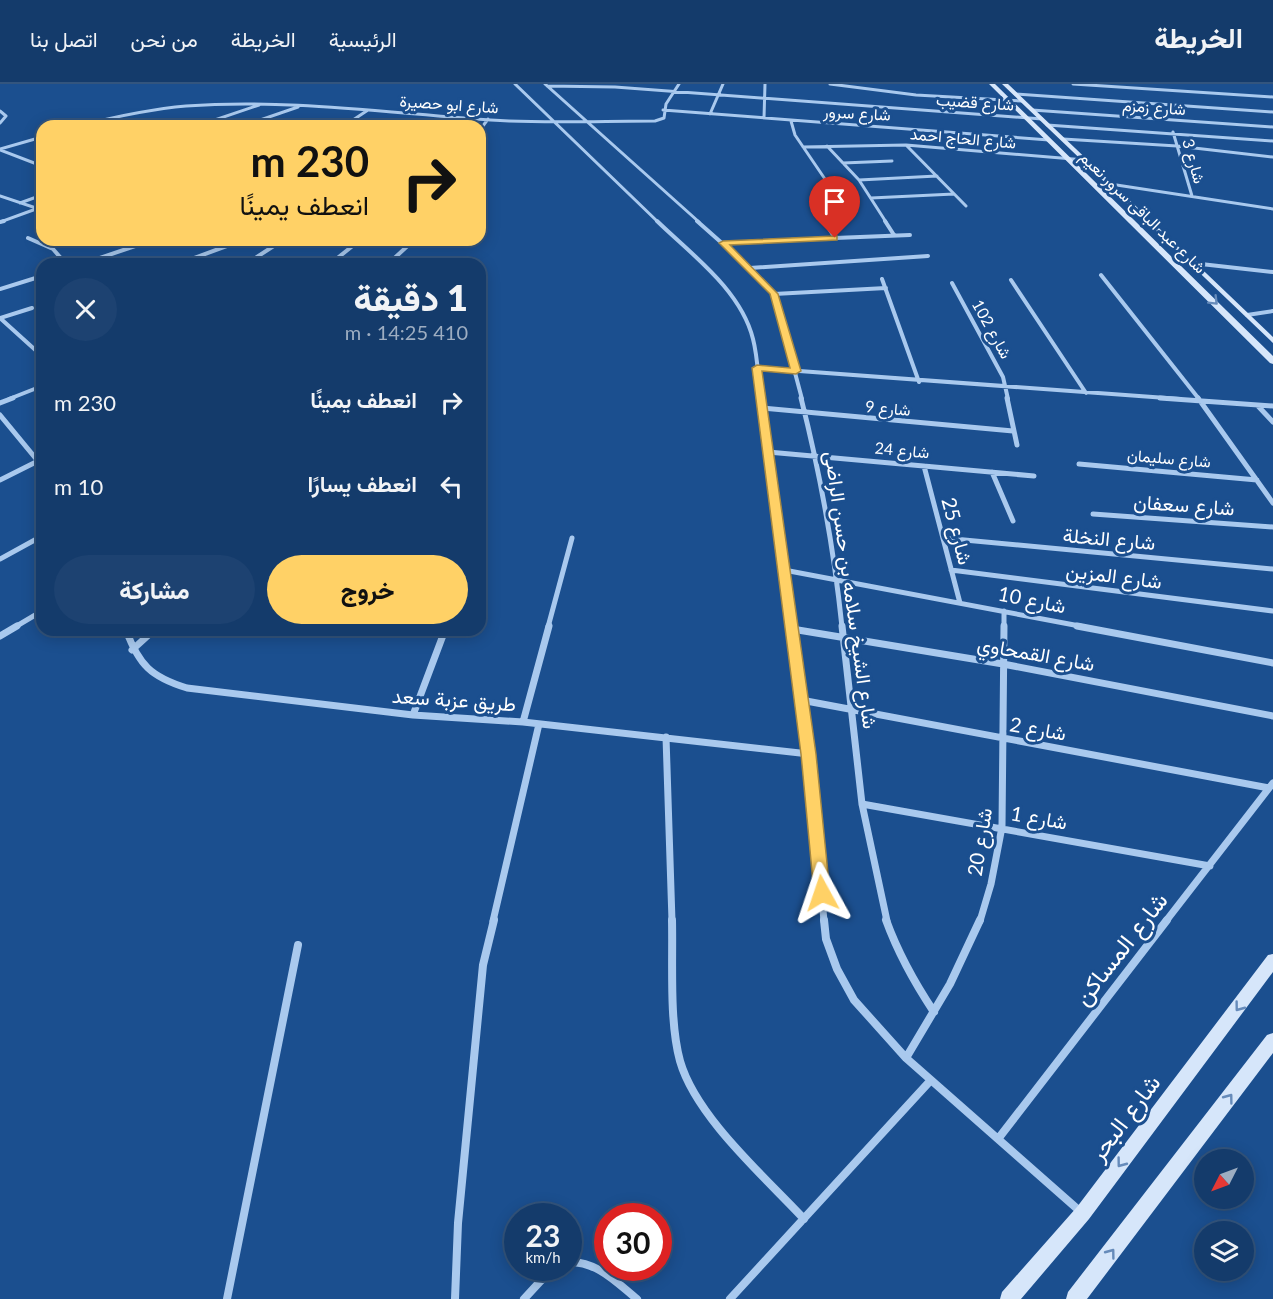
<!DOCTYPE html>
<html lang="ar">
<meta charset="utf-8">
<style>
body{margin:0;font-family:Lato,Vazirmatn,sans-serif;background:#1d4271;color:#f1f3f6;direction:rtl;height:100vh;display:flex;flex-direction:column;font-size:22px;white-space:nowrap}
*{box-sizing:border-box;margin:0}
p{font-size:20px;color:#9dadc1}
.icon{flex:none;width:33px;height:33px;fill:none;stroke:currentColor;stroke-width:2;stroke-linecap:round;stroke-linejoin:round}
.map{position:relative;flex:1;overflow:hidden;direction:ltr}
.details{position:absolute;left:36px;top:174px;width:450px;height:378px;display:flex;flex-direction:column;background:#143b6b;border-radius:18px;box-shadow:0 3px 15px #0003,0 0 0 2px #33557e;direction:rtl}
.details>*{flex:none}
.banner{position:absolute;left:36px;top:36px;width:450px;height:126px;border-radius:18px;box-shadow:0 3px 15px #0003,0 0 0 2px #33557e;direction:rtl;background:#ffd166;color:#111;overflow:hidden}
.needle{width:39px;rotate:228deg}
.fabs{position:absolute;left:1194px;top:1065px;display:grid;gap:12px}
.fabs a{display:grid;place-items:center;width:60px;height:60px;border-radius:50%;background:#143b6b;box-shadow:0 3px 15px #0003,0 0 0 2px #33557e;font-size:30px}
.speed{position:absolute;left:504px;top:1119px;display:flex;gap:12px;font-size:30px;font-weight:700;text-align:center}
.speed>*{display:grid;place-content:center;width:78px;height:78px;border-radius:50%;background:#143b6b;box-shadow:0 3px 15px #0003,0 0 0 2px #33557e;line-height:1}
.speed small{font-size:15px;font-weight:400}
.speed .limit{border:9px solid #d22;background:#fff;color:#111}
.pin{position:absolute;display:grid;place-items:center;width:51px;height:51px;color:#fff;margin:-62px -26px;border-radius:50% 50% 50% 0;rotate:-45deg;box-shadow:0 0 6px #0007}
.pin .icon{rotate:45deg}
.me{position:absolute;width:66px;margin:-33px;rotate:355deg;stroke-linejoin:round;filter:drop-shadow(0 0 4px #0008)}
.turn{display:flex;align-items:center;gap:21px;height:126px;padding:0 18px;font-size:27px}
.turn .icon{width:78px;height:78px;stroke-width:2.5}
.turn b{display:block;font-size:42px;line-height:51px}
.round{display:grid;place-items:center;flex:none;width:63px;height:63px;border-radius:32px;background:#1d4271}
.head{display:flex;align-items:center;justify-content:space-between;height:102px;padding:0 18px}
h1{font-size:36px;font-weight:800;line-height:45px}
.button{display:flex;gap:12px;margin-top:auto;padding:12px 18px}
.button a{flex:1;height:69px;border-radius:36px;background:#ffd166;color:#111;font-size:24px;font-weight:800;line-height:69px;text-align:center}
.button a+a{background:#1d4271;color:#f1f3f6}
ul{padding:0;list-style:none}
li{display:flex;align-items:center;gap:18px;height:84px;padding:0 18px}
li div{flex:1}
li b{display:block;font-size:22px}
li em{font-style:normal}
header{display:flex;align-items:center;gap:36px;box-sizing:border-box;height:84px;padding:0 30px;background:#143b6b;border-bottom:2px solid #33557e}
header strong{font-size:28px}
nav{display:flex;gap:33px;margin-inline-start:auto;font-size:21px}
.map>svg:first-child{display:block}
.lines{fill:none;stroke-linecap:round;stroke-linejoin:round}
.street-far4{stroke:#a9c9ee;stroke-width:3}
.street-far3{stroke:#a9c9ee;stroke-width:4}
.street-far2{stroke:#a9c9ee;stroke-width:5}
.street-far1{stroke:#a9c9ee;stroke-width:7}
.street{stroke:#a9c9ee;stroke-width:8}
.secondary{fill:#d6e6fa;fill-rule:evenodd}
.oneway{stroke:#668bba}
.route{fill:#ffd166;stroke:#a68842;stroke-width:1.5}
.labels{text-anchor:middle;stroke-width:6;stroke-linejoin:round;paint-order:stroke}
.far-street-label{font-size:16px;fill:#fff;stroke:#1b4f8f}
.street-label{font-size:20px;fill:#fff;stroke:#1b4f8f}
.near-street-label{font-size:24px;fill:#fff;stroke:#1b4f8f}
</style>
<header>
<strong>الخريطة</strong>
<nav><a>الرئيسية</a><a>الخريطة</a><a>من نحن</a><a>اتصل بنا</a></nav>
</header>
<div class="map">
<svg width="1273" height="1215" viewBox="0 0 1273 1215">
<rect width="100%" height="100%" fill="#1b4f8f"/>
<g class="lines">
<path class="street-far4" d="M 515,0 L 658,138
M 545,0 L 699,138
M 830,0 L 916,11 L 1022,17
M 1073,0 L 1273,13
M 547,2 L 615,3 L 1042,35
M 1015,10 L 1273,28
M 663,26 L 1049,56
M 1032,26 L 1273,43
M 0,27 L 6,32 L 0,39
M 710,30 L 723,0
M 764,34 L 765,0
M 96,37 L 117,42
M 791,37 L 795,51 L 827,98 L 839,134 L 824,136 L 825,138
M 1047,41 L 1273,57
M 78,42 C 114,33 149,25 186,22 C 294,14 401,31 509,37 C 558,39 606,37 655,37 L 664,34 L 666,20 L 679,0
M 197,42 L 259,21
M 243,42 L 298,23
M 344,42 L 368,26
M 458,42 L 468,33
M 480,46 L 488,35
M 1173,48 L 1192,112
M 1063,55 L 1177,62 L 1273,73
M 906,61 L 966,122
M 827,62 L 859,96 L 886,138
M 803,63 L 906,61 L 1085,76
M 0,65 L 42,53
M 0,66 L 42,82
M 843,79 L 892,77
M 859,96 L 937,92
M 1110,100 L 1273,125
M 0,112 L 42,126
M 871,114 L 954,110
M 20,119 L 42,111
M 0,138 L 36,125"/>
<path class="street-far3" d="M 657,137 C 691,170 741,206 753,255 C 758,274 758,295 761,315
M 697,137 L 750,184 L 774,210 L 802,315
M 885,137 L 894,151
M 0,138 L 4,137
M 28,154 L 53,165 L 66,180
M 835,154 L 910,151
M 724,159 L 835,154 L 824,137
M 1192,179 L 1273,188
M 82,180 L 153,156
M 178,180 L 243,156
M 246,180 L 283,156
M 330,180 L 360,156
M 388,180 L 414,156
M 750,184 L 928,172
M 1101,191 L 1199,315
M 882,195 L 919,298
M 1011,196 L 1086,309
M 952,199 L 1003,293 L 1008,315
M 0,205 L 42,192
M 774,210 L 886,204
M 1247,231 L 1273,227
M 0,234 L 42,272
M 0,234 L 32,224
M 757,284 L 1180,315
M 9,315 L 42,302"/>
<path class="street-far2" d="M 761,314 L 792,543
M 801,314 C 820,389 834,466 842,543
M 1007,314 L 1017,361
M 1160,314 L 1273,322
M 1198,314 L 1273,419
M 0,319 L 13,314
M 1258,322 L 1273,338
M 762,324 L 1013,347
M 0,331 L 42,382
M 768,368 L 1034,392
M 1079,380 L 1257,396
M 924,382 L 960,519
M 992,388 L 1013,437
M 0,396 L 38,377
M 1093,430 L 1273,443
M 943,454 L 1273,485
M 0,475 L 42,452
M 784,486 L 1085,543
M 951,486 L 1273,527
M 15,543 L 42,527
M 548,543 L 572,454
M 1004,543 L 1004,527"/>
<path class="street-far1" d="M 792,542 L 809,670 L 824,837
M 842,542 L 862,720 L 887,837
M 1077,542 L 1273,579
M 792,545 L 1003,580 L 1273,632
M 126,546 C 139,581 151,593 187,604 L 413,631 L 523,638 L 809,670
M 0,552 L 17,542
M 132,566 L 154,546
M 801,616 L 1269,704
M 413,631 L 445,546
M 523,638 L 549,542
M 666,653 L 672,837
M 862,720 L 1210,782
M 493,837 L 539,640
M 980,837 L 991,800 L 1002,743 L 1004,542
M 1166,837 L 1273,699"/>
<path class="street" d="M 672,836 C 673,878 669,937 680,977 C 696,1033 765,1093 804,1135
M 824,836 L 826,855 L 837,885 L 854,916 L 906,974 L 1082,1129
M 886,836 C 898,869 914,898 934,928
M 906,974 L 950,900 L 980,836
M 998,1055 L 1167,836
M 568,1178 C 597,1177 616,1198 637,1215
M 227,1215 L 298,861
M 455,1215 L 458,1139 L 483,881 L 494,836
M 524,1215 L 547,1190 L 558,1184
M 730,1215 L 931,996"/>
<path class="secondary" d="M 989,0 L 995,0 L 1273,272 L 1273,280 L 1270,279 Z
M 1002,0 L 1008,0 L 1273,253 L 1273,259 Z
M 1273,870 L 1273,888 L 1089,1135 L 1021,1215 L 1000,1215 L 1002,1208 L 1077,1123 L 1268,871 Z
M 1273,949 L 1273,969 L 1087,1215 L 1066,1215 L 1068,1208 L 1267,951 Z"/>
</g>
<defs><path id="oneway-chevron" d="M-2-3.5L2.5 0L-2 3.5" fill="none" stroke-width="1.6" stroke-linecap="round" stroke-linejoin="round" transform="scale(1.5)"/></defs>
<g class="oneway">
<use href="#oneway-chevron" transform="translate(1214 217) rotate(45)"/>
<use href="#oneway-chevron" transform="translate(1239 923) rotate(127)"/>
<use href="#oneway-chevron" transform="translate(1229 1014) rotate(-53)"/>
<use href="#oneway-chevron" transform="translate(1121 1079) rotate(127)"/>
<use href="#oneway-chevron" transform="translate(1111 1169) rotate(-53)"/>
</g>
<path class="route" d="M 835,152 L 837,152 L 837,156 L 730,161 L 778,210 L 801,287 L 796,290 L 762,287 L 816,670 L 830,809 L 828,813 L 822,815 L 816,813 L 814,809 L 801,670 L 752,284 L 757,281 L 790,284 L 770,210 L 719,159 L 723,157 Z"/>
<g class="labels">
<g class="far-street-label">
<text transform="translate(975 18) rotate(4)" y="6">شارع قضيب</text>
<text transform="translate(449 20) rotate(4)" y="6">شارع ابو حصيرة</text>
<text transform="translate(1154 23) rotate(4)" y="6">شارع زمزم</text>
<text transform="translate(857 29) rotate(3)" y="6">شارع سرور</text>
<text transform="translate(963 54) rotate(5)" y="6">شارع الحاج احمد</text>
<text transform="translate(1194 77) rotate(74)" y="6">شارع 3</text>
<text transform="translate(1143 128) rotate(44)" y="6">شارع عبد الباقى سرور نعيم</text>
<text transform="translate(992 245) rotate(61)" y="6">شارع 102</text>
<text transform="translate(888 324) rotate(5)" y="6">شارع 9</text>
<text transform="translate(902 366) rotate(5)" y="6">شارع 24</text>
<text transform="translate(1169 374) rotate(5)" y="6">شارع سليمان</text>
</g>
<g class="street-label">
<text transform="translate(1184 421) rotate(4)" y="7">شارع سعفان</text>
<text transform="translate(957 447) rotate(75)" y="7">شارع 25</text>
<text transform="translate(1109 455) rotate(5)" y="7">شارع النخلة</text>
<text transform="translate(1114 492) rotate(7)" y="7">شارع المزين</text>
<text transform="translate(851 506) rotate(82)" y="7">شارع الشيخ سلامه بن حسن الراضى</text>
<text transform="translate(1032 516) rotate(11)" y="7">شارع 10</text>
<text transform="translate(1036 570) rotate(10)" y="7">شارع القمحاوي</text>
<text transform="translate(454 616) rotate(4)" y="7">طريق عزبة سعد</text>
<text transform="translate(1038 645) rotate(10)" y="7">شارع 2</text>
<text transform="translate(1039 734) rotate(10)" y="7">شارع 1</text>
<text transform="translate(980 758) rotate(-81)" y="7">شارع 20</text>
</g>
<g class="near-street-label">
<text transform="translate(1121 865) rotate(-52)" y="8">شارع المساكن</text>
<text transform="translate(1125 1034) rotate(-53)" y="8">شارع البحر</text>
</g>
</g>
</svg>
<div class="fabs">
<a><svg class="needle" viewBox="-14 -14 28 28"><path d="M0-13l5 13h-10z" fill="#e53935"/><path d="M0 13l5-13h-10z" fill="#9dadc1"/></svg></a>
<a><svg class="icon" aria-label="layers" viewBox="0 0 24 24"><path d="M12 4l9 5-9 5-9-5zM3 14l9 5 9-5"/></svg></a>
</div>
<div class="speed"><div>23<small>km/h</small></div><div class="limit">30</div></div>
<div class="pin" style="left:835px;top:154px;background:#d93025"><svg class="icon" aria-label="arrive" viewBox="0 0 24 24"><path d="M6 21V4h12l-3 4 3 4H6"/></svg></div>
<svg class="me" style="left:822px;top:809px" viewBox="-20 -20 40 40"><path d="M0-17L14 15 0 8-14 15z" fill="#ffd166" stroke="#fff" stroke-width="4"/></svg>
<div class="banner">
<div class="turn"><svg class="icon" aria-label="right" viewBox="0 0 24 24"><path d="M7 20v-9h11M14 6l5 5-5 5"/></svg><div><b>230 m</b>انعطف يمينًا</div></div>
</div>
<section class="details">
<div class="head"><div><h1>1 دقيقة</h1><p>410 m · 14:25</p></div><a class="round"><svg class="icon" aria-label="close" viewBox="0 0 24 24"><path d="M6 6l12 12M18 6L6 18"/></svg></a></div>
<ul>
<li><svg class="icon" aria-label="right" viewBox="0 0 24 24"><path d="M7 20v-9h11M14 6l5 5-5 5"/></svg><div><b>انعطف يمينًا</b></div><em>230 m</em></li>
<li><svg class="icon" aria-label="left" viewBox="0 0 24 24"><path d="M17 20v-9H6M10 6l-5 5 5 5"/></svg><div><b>انعطف يسارًا</b></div><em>10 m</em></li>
</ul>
<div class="button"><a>خروج</a><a>مشاركة</a></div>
</section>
</div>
